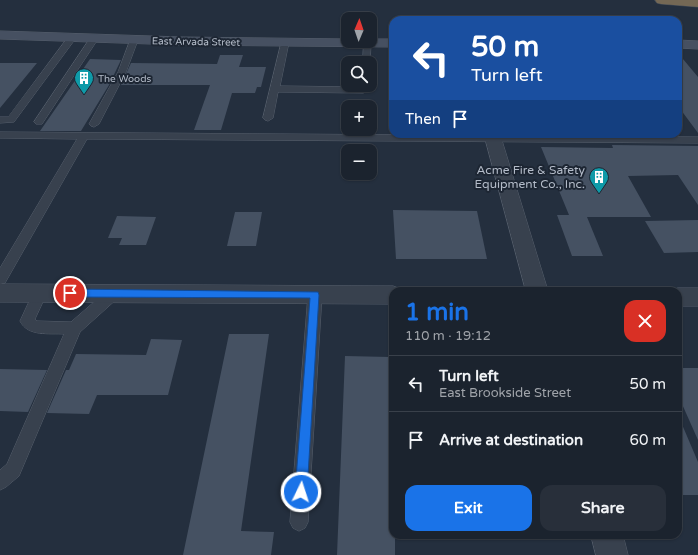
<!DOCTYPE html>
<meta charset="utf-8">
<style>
body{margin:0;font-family:"Varela Round",sans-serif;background:#282f3a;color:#f1f3f6;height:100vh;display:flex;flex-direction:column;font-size:15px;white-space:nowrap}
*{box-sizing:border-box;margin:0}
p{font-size:13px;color:#a0a4aa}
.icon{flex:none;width:22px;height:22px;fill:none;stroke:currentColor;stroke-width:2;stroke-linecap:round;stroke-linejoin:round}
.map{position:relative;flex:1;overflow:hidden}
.side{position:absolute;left:389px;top:287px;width:293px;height:252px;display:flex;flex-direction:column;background:#1b232e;border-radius:12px;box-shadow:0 1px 3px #0004,0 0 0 1px #39404a}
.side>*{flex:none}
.top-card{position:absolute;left:389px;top:16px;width:293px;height:122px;border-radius:12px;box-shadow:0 1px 3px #0004,0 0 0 1px #39404a;background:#1a4fa0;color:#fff;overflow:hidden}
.needle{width:26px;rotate:2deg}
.tools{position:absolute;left:341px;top:12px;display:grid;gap:8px}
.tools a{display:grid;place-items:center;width:36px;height:36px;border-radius:8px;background:#1b232e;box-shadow:0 1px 3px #0004,0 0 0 1px #39404a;font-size:20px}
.pin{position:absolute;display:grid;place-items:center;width:34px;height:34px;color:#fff;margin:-17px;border:2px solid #fff;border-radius:50%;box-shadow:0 1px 4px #0007}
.me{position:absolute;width:44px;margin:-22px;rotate:4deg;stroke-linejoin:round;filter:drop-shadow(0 0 3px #0008)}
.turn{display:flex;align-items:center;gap:14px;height:84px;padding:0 16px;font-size:18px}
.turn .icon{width:52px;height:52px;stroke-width:2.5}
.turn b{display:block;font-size:28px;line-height:34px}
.then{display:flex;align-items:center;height:38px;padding:0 16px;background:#0003;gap:8px;font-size:15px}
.round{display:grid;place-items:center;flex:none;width:42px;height:42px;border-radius:12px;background:#282f3a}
.overview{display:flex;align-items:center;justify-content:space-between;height:68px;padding:0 16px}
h1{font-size:24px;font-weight:700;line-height:30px;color:#1a73e8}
.button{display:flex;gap:8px;margin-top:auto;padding:8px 16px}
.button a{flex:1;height:46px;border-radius:12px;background:#1a73e8;color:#fff;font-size:16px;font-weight:700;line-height:46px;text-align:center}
.button a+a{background:#282f3a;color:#f1f3f6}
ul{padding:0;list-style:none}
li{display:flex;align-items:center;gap:12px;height:56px;padding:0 16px;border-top:1px solid #39404a}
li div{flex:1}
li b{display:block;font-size:15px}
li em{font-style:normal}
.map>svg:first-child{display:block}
.building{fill:#455162}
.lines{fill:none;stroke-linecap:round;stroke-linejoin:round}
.lane-casing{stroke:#565f6c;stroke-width:1}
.street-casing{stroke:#565f6c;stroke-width:1}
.secondary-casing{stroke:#565f6c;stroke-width:1}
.highway-casing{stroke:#434c59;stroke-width:1}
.lane{fill:#38414e;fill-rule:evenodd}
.street{fill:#38414e;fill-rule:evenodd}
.secondary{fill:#465061;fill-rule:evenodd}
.highway{fill:#746855;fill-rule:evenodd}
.route{fill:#1a73e8;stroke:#114b97}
.labels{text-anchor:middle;stroke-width:4;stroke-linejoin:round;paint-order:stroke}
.far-street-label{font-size:10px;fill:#b4bcc9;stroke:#1d2633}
.far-poi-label{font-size:10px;fill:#b4bcc9;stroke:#1d2633;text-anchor:start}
.poi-label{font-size:12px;fill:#b4bcc9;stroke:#1d2633;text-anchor:end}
</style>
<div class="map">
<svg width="698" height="555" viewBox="0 0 698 555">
<rect width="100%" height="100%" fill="#242f3e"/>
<path class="building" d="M 678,53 L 698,77 L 698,133 L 678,106 Z
M 220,55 L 243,55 L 239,67 L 266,67 L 261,87 L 257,87 L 255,93 L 232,93 L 221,130 L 194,130 L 210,85 L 121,85 L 131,63 L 217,64 Z
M 90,59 L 121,60 L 109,85 L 81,131 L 40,131 Z
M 0,63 L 37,63 L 0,108 Z
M 612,145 L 698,146 L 698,205 L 678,175 L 628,176 L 651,217 L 587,217 L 603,256 L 572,256 L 557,215 L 569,215 L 541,147 L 613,148 Z
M 393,210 L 477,211 L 487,259 L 396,259 Z
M 235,212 L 262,212 L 256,246 L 227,246 Z
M 117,216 L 156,217 L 146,245 L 119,245 L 122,238 L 108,238 Z
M 698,220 L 698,252 L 664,253 L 645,221 Z
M 229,334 L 269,334 L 241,531 L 274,532 L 271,555 L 183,555 Z
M 151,339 L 182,340 L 168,395 L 97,395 L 89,414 L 47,413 L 66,370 L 69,370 L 76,354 L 146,355 Z
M 345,356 L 390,357 L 393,535 L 395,535 L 395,555 L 337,555 Z
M 678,368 L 698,368 L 698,440 L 678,395 Z
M 0,369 L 47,370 L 28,412 L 0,411 Z
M 678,415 L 698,462 L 698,495 L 678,495 Z"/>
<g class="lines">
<defs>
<path id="lane" d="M 69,36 L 75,36 L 76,38 L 14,122 L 0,123 L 0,117 L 8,117 Z
M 91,37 L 97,37 L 98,39 L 42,124 L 36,124 L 34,122 Z
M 131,38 L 137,38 L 138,40 L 126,72 L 99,124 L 94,127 L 91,126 L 89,124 L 118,72 Z
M 282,40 L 285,40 L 289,42 L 280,86 L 360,87 L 362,85 L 370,85 L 370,83 L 371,85 L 366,92 L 363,93 L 278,92 L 273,118 L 268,121 L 265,120 L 263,118 Z
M 364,41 L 370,41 L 371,42 L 370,65 L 370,63 L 363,63 Z
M 0,132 L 698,137 L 698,143 L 87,139 L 5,283 L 0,284 L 0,268 L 77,139 L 0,138 Z
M 40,288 L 45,289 L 47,293 L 35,319 L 37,321 L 71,322 L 109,289 L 114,288 L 119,289 L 121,293 L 119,297 L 80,332 L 19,476 L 6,487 L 0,490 L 0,470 L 7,464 L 64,334 C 49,333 28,337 20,321 L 33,293 L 35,289 Z
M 315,290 L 320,291 L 322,295 L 308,522 L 305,528 L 299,531 L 293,528 L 290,522 L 308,295 L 310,291 Z"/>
<path id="street" d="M 484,134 L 500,134 L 548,291 L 526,291 Z
M 0,284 L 393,286 L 401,289 L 402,291 L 393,291 L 393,304 L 0,302 Z
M 678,288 L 698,288 L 698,306 L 678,306 L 678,291 L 670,291 Z
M 591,535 L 623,535 L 628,555 L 596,555 Z"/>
<path id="secondary" d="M 0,31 L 181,37 L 348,39 L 348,41 L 370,41 L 370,39 L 393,39 L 393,47 L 181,45 L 0,39 Z
M 678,40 L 698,41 L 698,49 L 678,48 Z"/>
<path id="highway" d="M 655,0 L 698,0 L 698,7 L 661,4 L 657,3 Z"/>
</defs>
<use href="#lane" class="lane-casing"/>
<use href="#street" class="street-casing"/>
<use href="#secondary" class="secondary-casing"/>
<use href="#highway" class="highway-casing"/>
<use href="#lane" class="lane"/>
<use href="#street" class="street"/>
<use href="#secondary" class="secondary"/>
<use href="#highway" class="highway"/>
</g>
<path class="route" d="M 70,289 L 318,292 L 319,295 L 307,492 L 305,496 L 301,498 L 296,496 L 295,492 L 310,298 L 70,297 L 65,293 Z"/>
<defs>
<symbol id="building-pin" viewBox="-11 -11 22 30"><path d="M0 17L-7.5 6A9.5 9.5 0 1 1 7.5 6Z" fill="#0f9aa8" stroke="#1d2633"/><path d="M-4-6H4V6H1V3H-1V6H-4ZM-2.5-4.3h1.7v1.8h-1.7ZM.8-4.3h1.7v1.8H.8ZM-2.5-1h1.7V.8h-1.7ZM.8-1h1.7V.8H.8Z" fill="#fff"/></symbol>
</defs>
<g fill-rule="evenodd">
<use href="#building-pin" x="73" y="67" width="22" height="30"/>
<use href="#building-pin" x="588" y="166" width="22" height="30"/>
</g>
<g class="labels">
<g class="far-street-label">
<text transform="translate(196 41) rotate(1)" y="4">East Arvada Street</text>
</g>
<g class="far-poi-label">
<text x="98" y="82">The Woods</text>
</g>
<g class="poi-label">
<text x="585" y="174">Acme Fire &amp; Safety<tspan x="585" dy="14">Equipment Co., Inc.</tspan></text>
</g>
</g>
</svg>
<div class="tools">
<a><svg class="needle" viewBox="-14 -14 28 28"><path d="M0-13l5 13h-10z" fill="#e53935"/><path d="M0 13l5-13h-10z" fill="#a0a4aa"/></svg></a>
<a><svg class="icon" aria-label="search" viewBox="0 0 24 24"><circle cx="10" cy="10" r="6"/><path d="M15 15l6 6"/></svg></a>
<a>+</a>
<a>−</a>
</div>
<div class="pin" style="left:70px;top:293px;background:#d93025"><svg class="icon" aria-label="arrive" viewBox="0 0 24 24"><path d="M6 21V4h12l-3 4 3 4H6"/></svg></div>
<svg class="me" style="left:301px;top:492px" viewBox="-20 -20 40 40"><circle r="17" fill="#1a73e8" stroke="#fff" stroke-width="3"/><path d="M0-11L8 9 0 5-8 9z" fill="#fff"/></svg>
<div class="top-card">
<div class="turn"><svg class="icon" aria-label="left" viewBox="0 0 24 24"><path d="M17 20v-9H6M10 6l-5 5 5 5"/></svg><div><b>50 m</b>Turn left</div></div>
<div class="then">Then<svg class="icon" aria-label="arrive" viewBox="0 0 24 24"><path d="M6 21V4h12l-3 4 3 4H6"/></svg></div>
</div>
<section class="side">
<div class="overview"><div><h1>1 min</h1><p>110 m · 19:12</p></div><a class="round" style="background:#d93025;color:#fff"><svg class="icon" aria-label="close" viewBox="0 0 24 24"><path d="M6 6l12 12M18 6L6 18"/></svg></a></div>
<ul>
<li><svg class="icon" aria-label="left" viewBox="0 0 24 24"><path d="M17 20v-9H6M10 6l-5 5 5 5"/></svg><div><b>Turn left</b><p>East Brookside Street</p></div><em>50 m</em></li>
<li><svg class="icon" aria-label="arrive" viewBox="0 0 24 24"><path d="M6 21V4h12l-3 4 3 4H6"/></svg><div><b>Arrive at destination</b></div><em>60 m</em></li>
</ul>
<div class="button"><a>Exit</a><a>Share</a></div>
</section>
</div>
